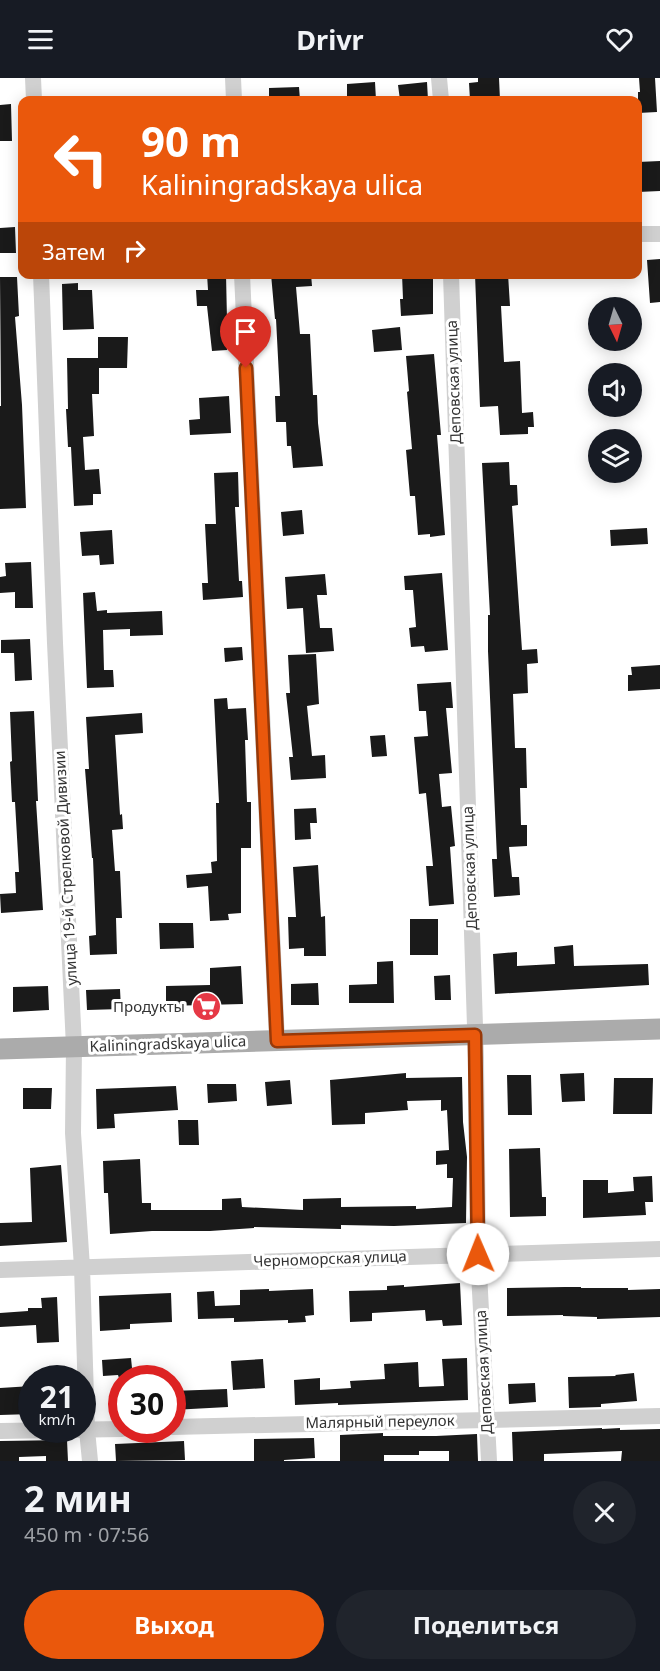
<!DOCTYPE html>
<html lang="ru">
<meta charset="utf-8">
<style>
body{margin:0;font-family:"Noto Sans",sans-serif;background:#20242c;color:#f1f3f6;height:100vh;display:flex;flex-direction:column;font-size:22px;white-space:nowrap}
*{box-sizing:border-box;margin:0}
p{font-size:20px;color:#9ea1a6}
.icon{flex:none;width:33px;height:33px;fill:none;stroke:currentColor;stroke-width:2;stroke-linecap:round;stroke-linejoin:round}
.map{position:relative;height:1383px;overflow:hidden}
.side{display:flex;flex-direction:column;background:#171b24;flex:1}
.side>*{flex:none}
.guide{position:absolute;left:18px;top:18px;width:624px;height:183px;border-radius:12px;box-shadow:0 3px 15px #0003;background:#ea580c;color:#fff;overflow:hidden}
.needle{width:39px;rotate:175deg}
.fabs{position:absolute;left:588px;top:219px;display:grid;gap:12px}
.fabs a{display:grid;place-items:center;width:54px;height:54px;border-radius:50%;background:#171b24;box-shadow:0 3px 15px #0003;font-size:30px}
.speed{position:absolute;left:18px;top:1287px;display:flex;gap:12px;font-size:30px;font-weight:700;text-align:center}
.speed>*{display:grid;place-content:center;width:78px;height:78px;border-radius:50%;background:#171b24;box-shadow:0 3px 15px #0003;line-height:1}
.speed small{font-size:15px;font-weight:400}
.speed .limit{border:9px solid #d22;background:#fff;color:#111}
.pin{position:absolute;display:grid;place-items:center;width:51px;height:51px;color:#fff;margin:-62px -26px;border-radius:50% 50% 50% 0;rotate:-45deg;box-shadow:0 0 6px #0007}
.pin .icon{rotate:45deg}
.me{position:absolute;width:66px;margin:-33px;rotate:359deg;stroke-linejoin:round;filter:drop-shadow(0 0 4px #0008)}
.turn{display:flex;align-items:center;gap:21px;height:126px;padding:0 24px;font-size:27px}
.turn .icon{width:78px;height:78px;stroke-width:2.5}
.turn b{display:block;font-size:42px;line-height:51px}
.then{display:flex;align-items:center;height:57px;padding:0 24px;background:#0003;gap:12px;font-size:22px}
.round{display:grid;place-items:center;flex:none;width:63px;height:63px;border-radius:32px;background:#20242c}
.summary{display:flex;align-items:center;justify-content:space-between;height:102px;padding:0 24px}
h1{font-size:36px;font-weight:700;line-height:45px}
.action{display:flex;gap:12px;margin-top:auto;padding:12px 24px}
.action a{flex:1;height:69px;border-radius:36px;background:#ea580c;color:#fff;font-size:24px;font-weight:700;line-height:69px;text-align:center}
.action a+a{background:#20242c;color:#f1f3f6}
header{display:flex;justify-content:space-between;align-items:center;height:78px;padding:0 24px;background:#171b24;font-size:27px;font-weight:700}
.map>svg:first-child{display:block}
.building{fill:#1a1a1a}
.lines{fill:none;stroke-linecap:round;stroke-linejoin:round}
.minor{stroke:#d0d0d0;stroke-width:16}
.major{stroke:#ababab;stroke-width:21}
.route-casing{stroke:#983908;stroke-width:15}
.route{stroke:#ea580c;stroke-width:10}
.labels{text-anchor:middle;stroke-width:6;stroke-linejoin:round;paint-order:stroke}
.street-label{font-size:15px;fill:#333;stroke:#fff}
.poi-label{font-size:15px;fill:#333;stroke:#fff;text-anchor:end}
</style>
<header><svg class="icon" aria-label="menu" viewBox="0 0 24 24"><path d="M4 6h16M4 12h16M4 18h16"/></svg>Drivr<svg class="icon" aria-label="heart" viewBox="0 0 24 24"><path d="M12 20l-8-8c-3-5 5-10 8-4 3-6 11-1 8 4z"/></svg></header>
<div class="map">
<svg width="660" height="1383" viewBox="0 0 660 1383">
<rect width="100%" height="100%" fill="#fff"/>
<path class="building" d="M 478,0 L 499,0 L 500,22 L 470,22 L 469,5 L 478,4 Z
M 639,0 L 655,0 L 657,34 L 638,35 L 638,14 L 640,14 Z
M 375,4 L 376,22 L 347,22 L 347,6 Z
M 427,4 L 428,22 L 400,22 L 398,7 Z
M 299,9 L 300,22 L 269,22 L 269,10 Z
M 11,26 L 12,63 L 0,63 L 0,27 Z
M 660,83 L 660,113 L 638,114 L 638,84 Z
M 15,149 L 16,175 L 0,175 L 0,150 Z
M 660,181 L 660,224 L 650,225 L 647,182 Z
M 207,196 L 226,196 L 227,242 L 225,242 L 227,272 L 212,273 L 207,228 L 197,228 L 196,212 L 208,212 Z
M 271,196 L 311,196 L 312,208 L 296,209 L 300,256 L 310,256 L 313,317 L 317,317 L 318,345 L 323,388 L 293,390 L 291,368 L 287,368 L 286,344 L 276,344 L 275,318 L 280,318 L 276,241 L 275,241 Z
M 402,196 L 433,196 L 433,236 L 401,238 L 400,221 L 403,221 Z
M 475,196 L 508,196 L 510,228 L 501,228 L 504,284 L 520,283 L 522,335 L 533,334 L 534,349 L 528,349 L 528,356 L 500,357 L 498,328 L 480,329 Z
M 0,199 L 17,199 L 19,238 L 15,239 L 22,327 L 26,430 L 0,431 L 0,328 L 1,328 Z
M 78,205 L 78,212 L 92,212 L 94,251 L 63,252 L 62,206 Z
M 400,249 L 402,272 L 374,274 L 372,252 Z
M 98,259 L 128,259 L 127,290 L 99,290 L 99,316 L 92,316 L 94,358 L 83,359 L 85,392 L 99,391 L 101,416 L 93,416 L 93,427 L 74,428 L 71,369 L 68,369 L 66,331 L 68,331 L 67,280 L 98,280 Z
M 434,276 L 441,357 L 437,357 L 445,457 L 430,459 L 430,456 L 418,457 L 415,418 L 410,418 L 406,372 L 412,371 L 407,314 L 409,313 L 406,278 Z
M 229,318 L 231,355 L 190,357 L 189,342 L 200,341 L 199,320 Z
M 509,384 L 510,407 L 517,407 L 518,427 L 512,428 L 522,572 L 537,571 L 538,585 L 527,586 L 528,615 L 513,616 L 515,670 L 526,670 L 527,710 L 520,710 L 521,747 L 527,747 L 527,768 L 509,769 L 512,799 L 519,799 L 520,817 L 494,819 L 492,781 L 497,781 L 488,573 L 488,537 L 490,537 L 482,385 Z
M 238,394 L 239,429 L 235,429 L 239,503 L 242,503 L 243,519 L 203,522 L 202,505 L 208,505 L 205,446 L 216,446 L 214,395 Z
M 302,432 L 304,456 L 283,458 L 281,434 Z
M 647,450 L 648,466 L 611,468 L 610,452 Z
M 112,452 L 114,486 L 100,487 L 99,477 L 82,478 L 80,454 Z
M 31,484 L 33,530 L 15,530 L 15,514 L 0,515 L 0,499 L 6,498 L 5,485 Z
M 442,495 L 448,572 L 425,574 L 424,568 L 411,569 L 409,550 L 416,549 L 413,512 L 405,512 L 404,498 Z
M 325,496 L 327,517 L 317,517 L 320,550 L 332,550 L 334,573 L 306,575 L 303,530 L 287,531 L 285,499 Z
M 95,514 L 97,533 L 107,532 L 107,535 L 162,533 L 163,557 L 130,558 L 130,551 L 103,552 L 104,592 L 113,592 L 114,609 L 87,610 L 83,515 Z
M 30,561 L 32,602 L 15,603 L 14,575 L 1,575 L 1,562 Z
M 242,569 L 243,582 L 225,584 L 224,570 Z
M 316,576 L 319,626 L 307,628 L 312,678 L 325,677 L 326,700 L 291,702 L 289,679 L 293,679 L 286,615 L 290,615 L 288,577 Z
M 660,587 L 660,611 L 628,613 L 628,597 L 632,597 L 631,589 Z
M 451,604 L 453,630 L 446,630 L 452,695 L 439,696 L 442,729 L 451,728 L 455,768 L 450,769 L 454,826 L 429,828 L 426,788 L 433,788 L 426,715 L 419,716 L 414,659 L 428,658 L 426,633 L 419,633 L 417,606 Z
M 227,620 L 228,631 L 246,630 L 248,662 L 245,662 L 247,724 L 251,724 L 251,770 L 241,770 L 241,835 L 228,836 L 229,842 L 210,843 L 208,808 L 187,810 L 186,797 L 212,795 L 211,784 L 217,783 L 216,725 L 219,725 L 214,621 Z
M 34,633 L 38,723 L 36,723 L 43,832 L 1,835 L 0,816 L 16,815 L 15,794 L 19,794 L 15,724 L 12,724 L 10,684 L 12,683 L 10,634 Z
M 142,635 L 143,655 L 115,657 L 120,737 L 122,736 L 123,751 L 112,752 L 115,793 L 120,793 L 122,840 L 116,840 L 117,876 L 90,877 L 89,858 L 96,857 L 93,780 L 92,780 L 85,691 L 89,691 L 86,639 Z
M 385,657 L 387,678 L 372,679 L 370,658 Z
M 316,730 L 317,745 L 310,745 L 311,761 L 295,762 L 294,731 Z
M 318,787 L 321,839 L 325,838 L 326,878 L 304,878 L 304,870 L 289,871 L 288,839 L 296,839 L 293,789 Z
M 410,841 L 438,841 L 438,877 L 410,877 Z
M 159,845 L 193,845 L 194,870 L 160,871 Z
M 573,867 L 574,888 L 648,886 L 649,907 L 495,916 L 493,876 L 517,874 L 517,888 L 555,886 L 554,869 Z
M 393,883 L 394,925 L 349,925 L 349,907 L 377,906 L 377,884 Z
M 241,888 L 243,926 L 166,928 L 166,908 L 210,907 L 210,890 Z
M 450,897 L 451,922 L 435,922 L 434,898 Z
M 318,905 L 319,927 L 291,927 L 291,906 Z
M 48,908 L 49,932 L 13,934 L 13,909 Z
M 120,911 L 121,931 L 87,932 L 86,912 Z
M 406,995 L 406,1000 L 462,999 L 463,1044 L 467,1079 L 466,1145 L 394,1148 L 341,1147 L 341,1151 L 254,1149 L 254,1150 L 210,1153 L 152,1153 L 110,1156 L 108,1115 L 104,1115 L 103,1083 L 140,1081 L 142,1125 L 151,1125 L 151,1132 L 222,1132 L 222,1121 L 241,1120 L 242,1129 L 303,1132 L 303,1121 L 341,1120 L 341,1129 L 416,1128 L 416,1131 L 452,1129 L 453,1100 L 447,1100 L 447,1086 L 436,1087 L 436,1073 L 449,1072 L 447,1032 L 441,1033 L 441,1022 L 407,1023 L 408,1032 L 365,1035 L 365,1046 L 332,1047 L 330,1002 Z
M 584,995 L 585,1023 L 562,1024 L 560,996 Z
M 507,997 L 531,997 L 532,1037 L 508,1037 Z
M 614,1000 L 653,1000 L 652,1036 L 613,1036 Z
M 290,1002 L 292,1026 L 267,1028 L 265,1004 Z
M 207,1006 L 236,1006 L 237,1023 L 208,1025 Z
M 176,1008 L 178,1032 L 114,1036 L 115,1050 L 97,1051 L 96,1011 Z
M 23,1010 L 52,1010 L 51,1031 L 23,1031 Z
M 178,1042 L 198,1042 L 199,1067 L 179,1067 Z
M 540,1070 L 542,1119 L 546,1119 L 546,1138 L 510,1139 L 509,1071 Z
M 61,1087 L 67,1164 L 0,1168 L 0,1145 L 32,1144 L 30,1090 Z
M 652,1098 L 653,1124 L 645,1124 L 646,1137 L 583,1140 L 583,1102 L 608,1102 L 608,1115 L 634,1113 L 633,1099 Z
M 460,1205 L 462,1247 L 443,1248 L 442,1242 L 426,1243 L 425,1232 L 372,1235 L 372,1243 L 350,1244 L 349,1213 L 387,1212 L 387,1208 L 404,1207 L 404,1209 Z
M 565,1209 L 581,1209 L 581,1210 L 628,1210 L 628,1212 L 660,1211 L 660,1239 L 597,1241 L 597,1239 L 563,1238 L 563,1237 L 507,1238 L 507,1210 Z
M 269,1211 L 269,1213 L 313,1211 L 314,1237 L 305,1238 L 306,1244 L 288,1245 L 288,1242 L 234,1244 L 234,1240 L 198,1241 L 197,1214 L 214,1213 L 215,1228 L 240,1227 L 240,1212 Z
M 171,1215 L 172,1244 L 130,1246 L 130,1251 L 100,1253 L 99,1218 Z
M 57,1219 L 59,1264 L 37,1265 L 36,1247 L 0,1249 L 0,1235 L 28,1233 L 28,1230 L 42,1230 L 41,1220 Z
M 131,1280 L 133,1300 L 119,1300 L 118,1297 L 103,1298 L 102,1282 Z
M 467,1280 L 468,1322 L 338,1327 L 338,1325 L 295,1327 L 294,1302 L 320,1300 L 320,1312 L 351,1310 L 350,1303 L 385,1301 L 384,1286 L 418,1284 L 419,1309 L 444,1308 L 442,1281 Z
M 263,1281 L 265,1310 L 233,1312 L 231,1283 Z
M 634,1295 L 637,1323 L 601,1326 L 601,1329 L 569,1330 L 568,1299 L 616,1298 L 615,1297 Z
M 535,1305 L 536,1324 L 509,1326 L 508,1306 Z
M 32,1308 L 32,1336 L 0,1337 L 0,1310 Z
M 227,1311 L 228,1329 L 172,1332 L 172,1313 Z
M 602,1350 L 602,1351 L 620,1350 L 620,1352 L 660,1351 L 660,1383 L 621,1383 L 622,1373 L 544,1376 L 544,1383 L 513,1383 L 512,1354 Z
M 383,1355 L 383,1358 L 436,1358 L 477,1356 L 478,1383 L 449,1383 L 449,1373 L 419,1373 L 419,1377 L 384,1377 L 384,1383 L 340,1383 L 340,1357 Z
M 314,1360 L 315,1380 L 284,1382 L 284,1383 L 254,1383 L 254,1361 Z
M 67,1362 L 68,1383 L 46,1383 L 46,1378 L 19,1379 L 19,1383 L 0,1383 L 0,1363 Z
M 184,1363 L 185,1382 L 116,1383 L 115,1366 Z"/>
<g class="lines">
<path class="minor" d="M 33,0 L 34,22
M 233,0 L 234,22
M 439,0 L 441,22
M 638,156 L 660,156
M 41,196 L 55,565 L 74,969 L 73,1055 L 82,1189 L 87,1352 L 90,1383
M 242,196 L 277,963
M 451,196 L 476,980 L 478,1176 L 489,1383
M 0,1192 L 660,1171
M 172,1349 L 660,1338
M 0,1353 L 122,1351"/>
<path class="major" d="M 0,971 L 660,951"/>
</g>
<g class="lines">
<defs>
<path id="route" d="M 246,290 L 277,963 L 475,957 L 478,1176"/>
</defs>
<use href="#route" class="route-casing"/>
<use href="#route" class="route"/>
</g>
<defs>
<symbol id="supermarket-disc" viewBox="-11 -11 22 22"><circle r="9.5" fill="#e63946" stroke="#fff"/><path d="M-6-5.5h2.5l.6 2H6L4.5 2H-2.5L-4.4-4H-6ZM-1.5 3.2a1.3 1.3 0 1 0 .1 0ZM3 3.2a1.3 1.3 0 1 0 .1 0Z" fill="#fff"/></symbol>
</defs>
<g fill-rule="evenodd">
<use href="#supermarket-disc" x="190" y="912" width="33" height="33"/>
</g>
<g class="labels">
<g class="street-label">
<text transform="translate(454 304) rotate(-92)" y="5">Деповская улица</text>
<text transform="translate(66 790) rotate(-93)" y="5">улица 19-й Стрелковой Дивизии</text>
<text transform="translate(470 790) rotate(-92)" y="5">Деповская улица</text>
<text transform="translate(168 966) rotate(-2)" y="5">Kaliningradskaya ulica</text>
<text transform="translate(330 1181) rotate(-2)" y="5">Черноморская улица</text>
<text transform="translate(484 1294) rotate(-93)" y="5">Деповская улица</text>
<text transform="translate(380 1344) rotate(-1)" y="5">Малярный переулок</text>
</g>
<g class="poi-label">
<text x="185" y="934">Продукты</text>
</g>
</g>
</svg>
<div class="fabs">
<a><svg class="needle" viewBox="-14 -14 28 28"><path d="M0-13l5 13h-10z" fill="#e53935"/><path d="M0 13l5-13h-10z" fill="#9ea1a6"/></svg></a>
<a><svg class="icon" aria-label="sound" viewBox="0 0 24 24"><path d="M4 9h4l5-4v14l-5-4H4zM17 9q2 3 0 6"/></svg></a>
<a><svg class="icon" aria-label="layers" viewBox="0 0 24 24"><path d="M12 4l9 5-9 5-9-5zM3 14l9 5 9-5"/></svg></a>
</div>
<div class="speed"><div>21<small>km/h</small></div><div class="limit">30</div></div>
<div class="pin" style="left:246px;top:290px;background:#d93025"><svg class="icon" aria-label="arrive" viewBox="0 0 24 24"><path d="M6 21V4h12l-3 4 3 4H6"/></svg></div>
<svg class="me" style="left:478px;top:1176px" viewBox="-20 -20 40 40"><circle r="19" fill="#fff"/><path d="M0-13L10 11 0 6-10 11z" fill="#ea580c"/></svg>
<div class="guide">
<div class="turn"><svg class="icon" aria-label="left" viewBox="0 0 24 24"><path d="M17 20v-9H6M10 6l-5 5 5 5"/></svg><div><b>90 m</b>Kaliningradskaya ulica</div></div>
<div class="then">Затем<svg class="icon" aria-label="right" viewBox="0 0 24 24"><path d="M7 20v-9h11M14 6l5 5-5 5"/></svg></div>
</div>
</div>
<section class="side">
<div class="summary"><div><h1>2 мин</h1><p>450 m · 07:56</p></div><a class="round"><svg class="icon" aria-label="close" viewBox="0 0 24 24"><path d="M6 6l12 12M18 6L6 18"/></svg></a></div>
<div class="action"><a>Выход</a><a>Поделиться</a></div>
</section>
